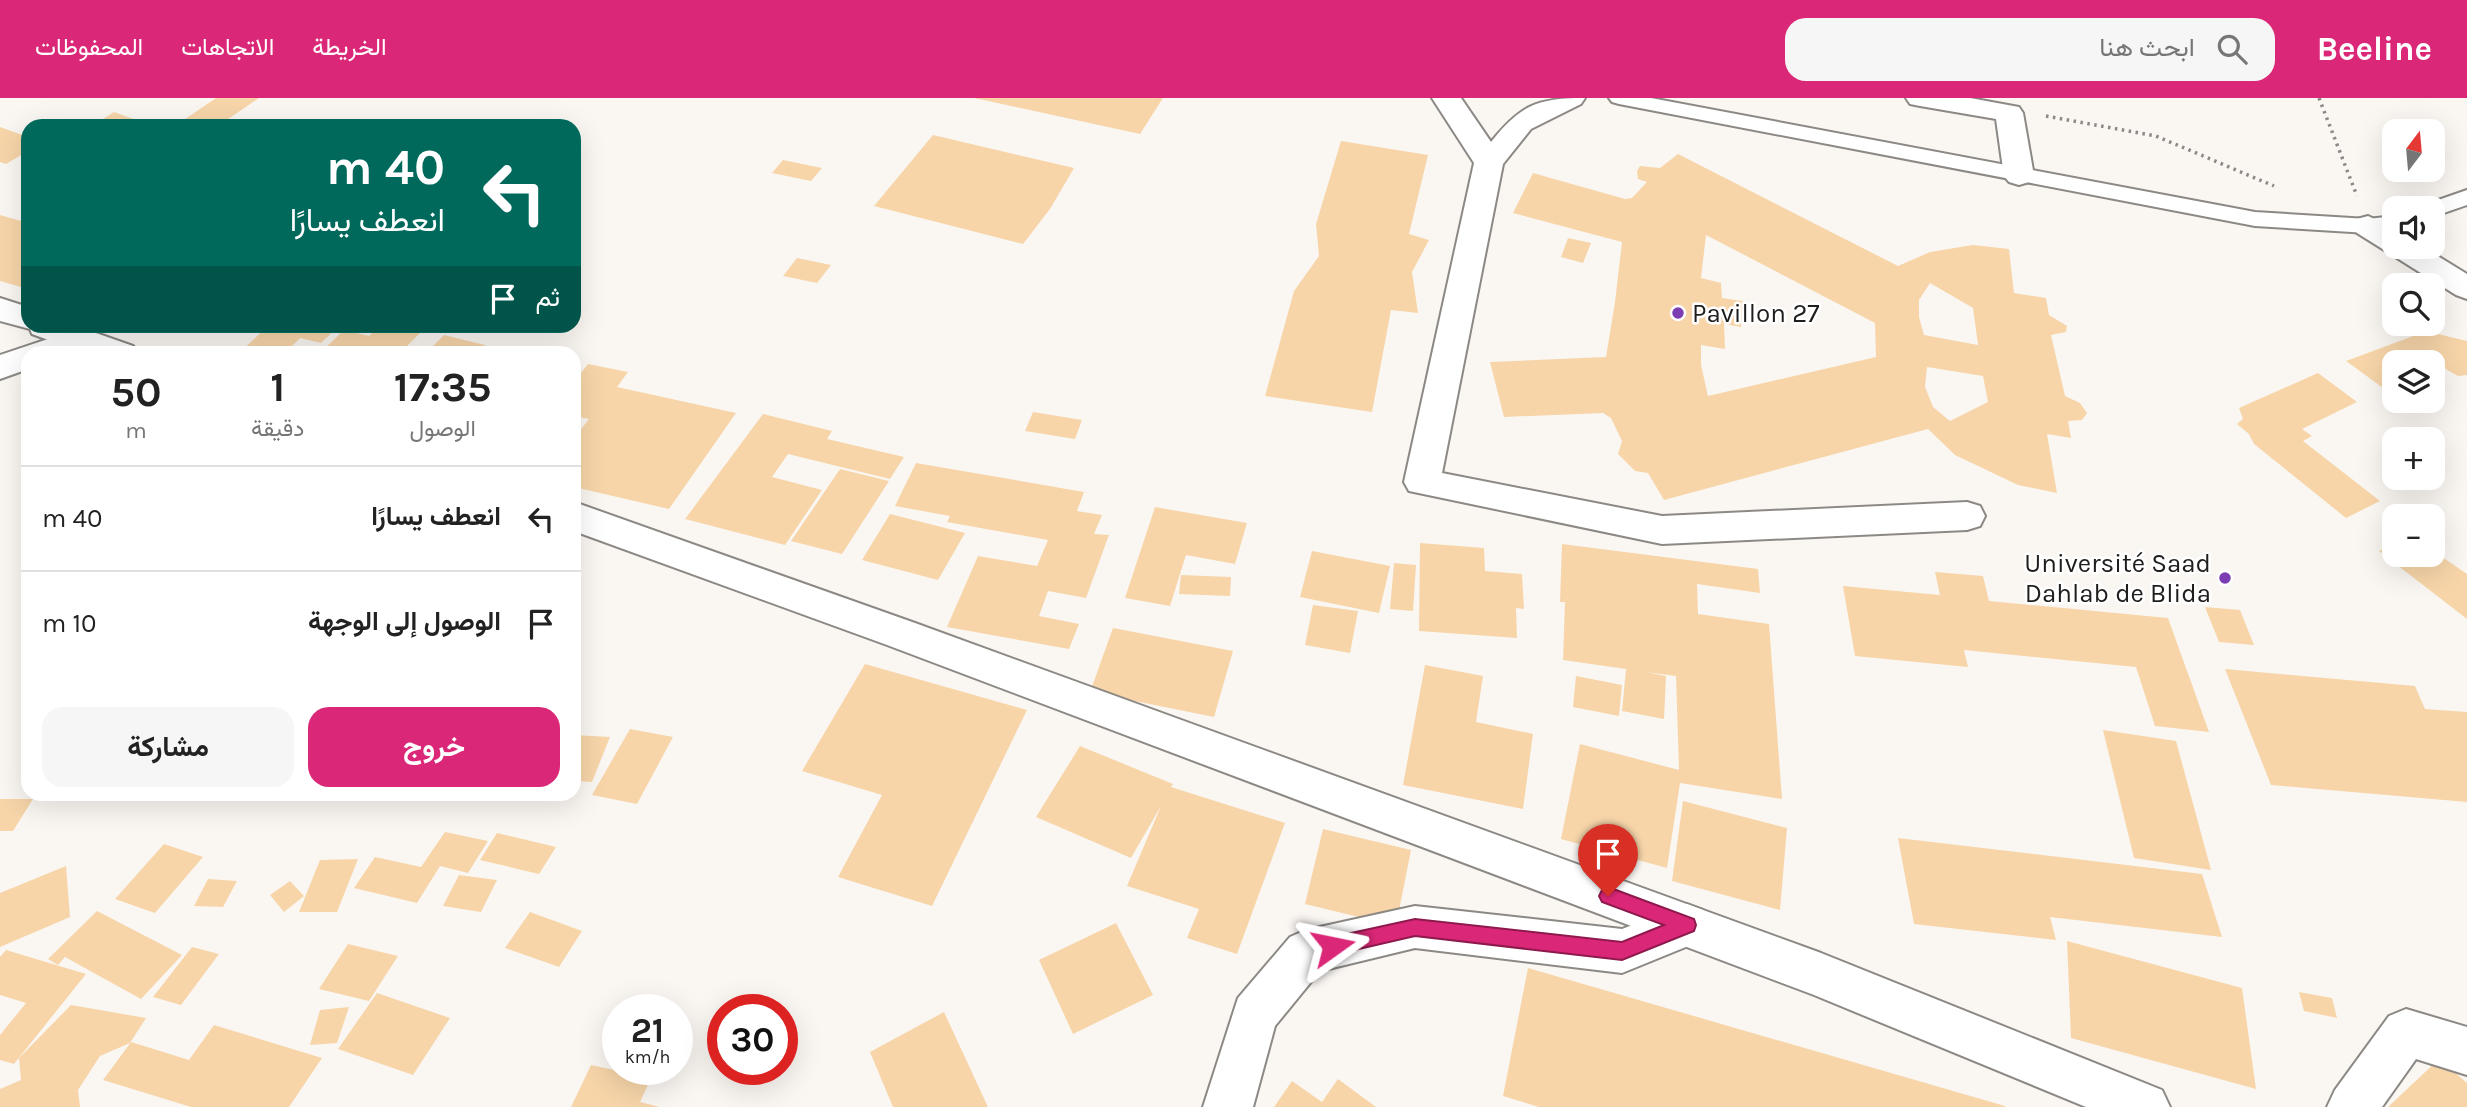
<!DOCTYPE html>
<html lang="ar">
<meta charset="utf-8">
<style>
body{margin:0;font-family:Karla,Vazirmatn,sans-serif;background:#f6f6f6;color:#222;direction:rtl;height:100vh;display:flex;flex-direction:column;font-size:26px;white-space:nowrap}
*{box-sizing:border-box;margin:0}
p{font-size:23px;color:#767676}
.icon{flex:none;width:38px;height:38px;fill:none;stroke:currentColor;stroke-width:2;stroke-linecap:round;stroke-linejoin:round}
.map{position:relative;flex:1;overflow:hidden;direction:ltr}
.details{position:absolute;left:21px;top:248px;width:560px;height:455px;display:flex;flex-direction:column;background:#fff;border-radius:21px;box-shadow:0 7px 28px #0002;direction:rtl}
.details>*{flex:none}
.hud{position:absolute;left:21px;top:21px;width:560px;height:214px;border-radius:21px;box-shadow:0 7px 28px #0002;direction:rtl;background:#00695c;color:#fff;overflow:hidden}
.needle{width:46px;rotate:16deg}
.tools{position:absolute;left:2382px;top:21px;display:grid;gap:14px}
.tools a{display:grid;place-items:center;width:63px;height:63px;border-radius:14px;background:#fff;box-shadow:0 7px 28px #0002;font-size:35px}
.speed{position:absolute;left:602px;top:896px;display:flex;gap:14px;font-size:35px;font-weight:700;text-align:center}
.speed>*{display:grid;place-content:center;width:91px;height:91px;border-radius:50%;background:#fff;box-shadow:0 7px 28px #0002;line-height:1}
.speed small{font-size:18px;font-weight:400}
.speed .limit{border:10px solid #d22;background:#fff;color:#111}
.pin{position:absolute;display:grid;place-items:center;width:60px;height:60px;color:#fff;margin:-72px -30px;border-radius:50% 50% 50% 0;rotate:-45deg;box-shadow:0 0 7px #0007}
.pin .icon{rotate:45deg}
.me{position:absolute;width:77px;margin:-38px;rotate:78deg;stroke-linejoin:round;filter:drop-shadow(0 0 5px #0008)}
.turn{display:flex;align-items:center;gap:24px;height:147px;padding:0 21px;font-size:32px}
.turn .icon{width:91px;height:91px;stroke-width:2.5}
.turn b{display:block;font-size:49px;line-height:60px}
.then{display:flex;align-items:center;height:66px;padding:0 21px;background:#0003;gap:14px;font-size:26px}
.eta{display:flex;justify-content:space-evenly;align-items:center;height:119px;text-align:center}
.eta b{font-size:42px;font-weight:700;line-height:49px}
.cta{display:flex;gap:14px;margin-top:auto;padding:14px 21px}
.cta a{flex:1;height:80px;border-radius:21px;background:#db2777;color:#fff;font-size:28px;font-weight:700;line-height:80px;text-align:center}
.cta a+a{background:#f6f6f6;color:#222}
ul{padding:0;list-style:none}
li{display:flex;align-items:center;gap:21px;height:105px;padding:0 21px;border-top:2px solid #e0e0e0}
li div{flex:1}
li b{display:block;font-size:26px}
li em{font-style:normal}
header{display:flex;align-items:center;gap:42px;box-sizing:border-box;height:98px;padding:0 35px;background:#db2777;color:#fff}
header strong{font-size:33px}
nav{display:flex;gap:38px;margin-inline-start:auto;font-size:24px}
.search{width:490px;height:63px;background:#f6f6f6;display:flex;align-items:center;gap:18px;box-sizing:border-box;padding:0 24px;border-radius:21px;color:#767676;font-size:26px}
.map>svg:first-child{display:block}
.building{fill:#f7d5a9;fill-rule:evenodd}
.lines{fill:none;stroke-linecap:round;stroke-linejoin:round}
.lane-casing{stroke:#8c8985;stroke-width:4}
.street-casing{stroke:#8c8985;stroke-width:4}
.secondary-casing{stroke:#8c8985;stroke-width:4}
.path{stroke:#8b8986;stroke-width:3.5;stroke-dasharray:2.5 4.5;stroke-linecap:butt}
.lane{fill:#fff;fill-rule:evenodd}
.street{fill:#fff;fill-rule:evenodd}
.secondary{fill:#fff;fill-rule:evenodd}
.route{fill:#db2777;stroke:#8e194d;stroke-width:2}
.poi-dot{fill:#7d3db2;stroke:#fff;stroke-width:2.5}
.labels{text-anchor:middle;stroke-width:5;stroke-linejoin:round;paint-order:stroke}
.poi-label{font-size:26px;fill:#1f1e1d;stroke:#fff;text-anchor:start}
</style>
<header>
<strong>Beeline</strong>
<div class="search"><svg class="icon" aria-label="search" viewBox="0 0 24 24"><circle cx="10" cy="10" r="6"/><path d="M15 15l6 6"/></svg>ابحث هنا</div>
<nav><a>الخريطة</a><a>الاتجاهات</a><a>المحفوظات</a></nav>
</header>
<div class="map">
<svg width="2467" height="1009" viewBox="0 0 2467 1009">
<rect width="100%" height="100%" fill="#faf7f3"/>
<path class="building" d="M 216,0 L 259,0 L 218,28 L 175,28 Z
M 974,0 L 1163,0 L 1140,36 Z
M 114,14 L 142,24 L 135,28 L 92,28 Z
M 0,29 L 28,39 L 28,53 L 6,66 L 0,64 Z
M 933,37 L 1074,70 L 1050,111 L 1023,146 L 874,108 Z
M 1341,43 L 1428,57 L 1409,136 L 1429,142 L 1412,174 L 1418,215 L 1391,212 L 1372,314 L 1265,298 L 1294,193 L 1319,158 L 1316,126 Z
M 1678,56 L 1898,168 L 1930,154 L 1973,147 L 2009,151 L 2014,195 L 2046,200 L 2049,217 L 2067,228 L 2066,234 L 2051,237 L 2065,298 L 2080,305 L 2087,315 L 2082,322 L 2068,323 L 2071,340 L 2047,336 L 2057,395 L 2018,387 L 1955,357 L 1928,331 L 1664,402 L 1648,375 L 1635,373 L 1618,356 L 1622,343 L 1611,320 L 1603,315 L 1504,319 L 1490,264 L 1606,259 L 1615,204 L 1622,144 L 1513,115 L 1533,75 L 1625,101 L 1632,100 L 1647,84 L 1638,81 L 1637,73 L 1640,68 L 1660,70 ZM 1706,137 L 1875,225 L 1876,259 L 1708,298 L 1701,267 L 1701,247 L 1725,251 L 1724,226 L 1741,229 L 1743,203 L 1722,200 L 1721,185 L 1701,180 ZM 1930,185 L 1973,210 L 1978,247 L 1924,237 L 1919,219 L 1919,202 ZM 1927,269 L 1983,278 L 1988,304 L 1950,323 L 1933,309 L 1925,289 Z
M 783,62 L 822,70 L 811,83 L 772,75 Z
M 0,117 L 28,125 L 28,191 L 0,183 Z
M 1568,140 L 1591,145 L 1583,165 L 1561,159 Z
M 797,160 L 831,167 L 817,185 L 783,178 Z
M 268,228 L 339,228 L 321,245 L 300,240 L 284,256 L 238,256 Z
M 380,228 L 404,228 L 423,232 L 399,256 L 319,256 L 344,232 L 369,238 Z
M 2434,235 L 2467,243 L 2467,277 L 2458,278 L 2444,270 L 2432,274 L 2432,264 L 2394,264 L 2394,289 L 2386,292 L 2346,263 L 2416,237 L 2430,238 Z
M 444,237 L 485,247 L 477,256 L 425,256 Z
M 588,266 L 628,274 L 617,289 L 736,315 L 669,411 L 574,389 L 574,340 L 589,321 L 574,318 L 574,284 Z
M 2318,275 L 2357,304 L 2302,331 L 2312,338 L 2303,343 L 2380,403 L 2346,420 L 2254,346 L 2249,336 L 2237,326 L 2243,321 L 2239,310 Z
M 1033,314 L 1082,322 L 1075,341 L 1025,333 Z
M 763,316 L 832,333 L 827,341 L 904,359 L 890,381 L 788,356 L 772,379 L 822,392 L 785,447 L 685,421 Z
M 916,365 L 1084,394 L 1077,413 L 1102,417 L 1094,436 L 1109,437 L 1086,500 L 1048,493 L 1039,518 L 1079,526 L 1069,551 L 947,529 L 978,458 L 1037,468 L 1048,442 L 947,424 L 950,418 L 895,408 Z
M 840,371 L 889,383 L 842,456 L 791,443 Z
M 1155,409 L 1247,425 L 1235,466 L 1186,457 L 1170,508 L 1125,500 Z
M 890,416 L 965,435 L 938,482 L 862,462 Z
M 1420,445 L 1484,450 L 1485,473 L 1522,476 L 1524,511 L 1516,510 L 1517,540 L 1419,533 Z
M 2394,445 L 2394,457 L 2432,457 L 2432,452 L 2467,476 L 2467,521 L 2379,453 Z
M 1562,446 L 1758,471 L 1760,495 L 1697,486 L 1698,516 L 1769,526 L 1782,701 L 1680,685 L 1667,770 L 1561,741 L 1580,646 L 1679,672 L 1676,578 L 1646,574 L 1666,578 L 1664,621 L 1622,613 L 1626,571 L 1563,562 L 1565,504 L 1560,504 Z
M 1312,453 L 1390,468 L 1379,515 L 1300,499 Z
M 1394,465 L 1416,467 L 1413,513 L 1390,511 Z
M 1935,474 L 1983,478 L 1989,503 L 2168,520 L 2209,634 L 2155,628 L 2136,569 L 1964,552 L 1968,569 L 1855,558 L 1843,488 L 1940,497 Z
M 1181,477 L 1231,479 L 1230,498 L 1179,496 Z
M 1313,507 L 1358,513 L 1350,555 L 1305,547 Z
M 2205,509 L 2240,512 L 2254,547 L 2219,544 Z
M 1113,530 L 1233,553 L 1214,619 L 1090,594 Z
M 865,566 L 1027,612 L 932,808 L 838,779 L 882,697 L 802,673 Z
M 1425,567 L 1483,578 L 1476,624 L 1533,636 L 1523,711 L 1403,687 Z
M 2225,571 L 2415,588 L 2425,611 L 2467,614 L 2467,704 L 2271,687 Z
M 1576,578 L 1622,587 L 1619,618 L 1573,609 Z
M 630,631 L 673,639 L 637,706 L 592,697 Z
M 2103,632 L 2176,643 L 2211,772 L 2134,760 Z
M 574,637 L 610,639 L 592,684 L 574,683 Z
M 1080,648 L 1173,686 L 1171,689 L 1285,725 L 1237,856 L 1187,840 L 1199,811 L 1127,788 L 1161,708 L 1131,760 L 1036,719 Z
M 0,701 L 33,701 L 13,733 L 0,733 Z
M 1683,703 L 1787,730 L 1780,812 L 1672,783 Z
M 1323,731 L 1411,752 L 1396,828 L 1305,806 Z
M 445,734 L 488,743 L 468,775 L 440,768 L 417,805 L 354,790 L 375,759 L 421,769 Z
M 497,735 L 556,749 L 539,776 L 480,762 Z
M 1898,740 L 2202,776 L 2222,839 L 2050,819 L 2056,842 L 1914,826 Z
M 164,746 L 203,759 L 155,815 L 115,801 Z
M 358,761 L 337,814 L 299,814 L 320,762 Z
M 66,768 L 70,819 L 0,849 L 0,795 Z
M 459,777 L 497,782 L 481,814 L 443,808 Z
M 208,781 L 237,783 L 223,809 L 194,808 Z
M 290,783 L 304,798 L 284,814 L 270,797 Z
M 97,813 L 182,857 L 141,901 L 65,859 L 58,867 L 48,861 Z
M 530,814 L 582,833 L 559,869 L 505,850 Z
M 1116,825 L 1153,897 L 1073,936 L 1039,862 Z
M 2067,843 L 2242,890 L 2256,991 L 2071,940 Z
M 348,846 L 398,858 L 369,903 L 319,891 Z
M 192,849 L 219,856 L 181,907 L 153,899 Z
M 6,852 L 86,876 L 14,966 L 0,962 L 0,937 L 26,905 L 0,897 L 0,859 Z
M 1528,870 L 2005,1008 L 2005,1009 L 1539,1009 L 1503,998 Z
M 2299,894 L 2332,900 L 2337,920 L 2304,913 Z
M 377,895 L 450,920 L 413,977 L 338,951 Z
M 71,907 L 146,920 L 130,945 L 100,958 L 78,992 L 80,1009 L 0,1009 L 0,991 L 21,982 L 19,960 Z
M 349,909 L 337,945 L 310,947 L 320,912 Z
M 944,914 L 988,1009 L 893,1009 L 870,954 Z
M 214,927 L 322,960 L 289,1009 L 191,1009 L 103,982 L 131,944 L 189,962 Z
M 2439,961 L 2467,985 L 2467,1009 L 2388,1009 Z
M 591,967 L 651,980 L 640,1004 L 660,1009 L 571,1009 Z
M 1338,981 L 1376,1009 L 1274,1009 L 1292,983 L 1322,1004 Z"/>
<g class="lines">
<defs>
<path id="lane" d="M 1609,0 L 1651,0 L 2255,114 L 2368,121 L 2394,118 L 2394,132 L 2368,135 L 2255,128 L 1619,6 L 1612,4 Z
M 2467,92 L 2467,107 L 2432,119 L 2432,110 L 2422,110 L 2424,107 Z"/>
<path id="street" d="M 1432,0 L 1461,0 L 1491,44 C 1521,7 1537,0 1585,0 L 1581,6 L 1531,31 L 1503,66 L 1442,375 L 1662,418 L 1967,404 L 1980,408 L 1985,418 L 1980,428 L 1967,432 L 1662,446 L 1409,393 L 1404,384 L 1474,65 Z
M 1906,0 L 1970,0 L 2019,9 L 2023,15 L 2034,78 L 2029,84 L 2019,87 L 2009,84 L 2004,78 L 1996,21 L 1920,8 L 1910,6 Z
M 2368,118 L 2394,130 L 2394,149 L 2423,149 L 2467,176 L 2467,201 L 2456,197 L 2357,135 L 2353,128 L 2357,121 Z
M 81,230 L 93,233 L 97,241 C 85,262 50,256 28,256 L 28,271 L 0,281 L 0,257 Z
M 1687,806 L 1703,812 L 1710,827 L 1703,842 L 1622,875 L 1415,850 L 1320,873 L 1275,928 L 1253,1009 L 1203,1009 L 1238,900 L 1290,839 L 1306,832 L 1415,808 L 1622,831 Z
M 2406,911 L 2467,929 L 2467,977 L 2416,961 L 2382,1009 L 2327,1009 L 2335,992 L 2389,918 Z"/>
<path id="secondary" d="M 0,200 L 28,209 L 28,228 L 76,228 L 133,248 L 137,256 L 86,256 L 32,236 L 30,231 L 0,223 Z
M 574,404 L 915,525 L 1821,855 L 2162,992 L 2170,1009 L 2086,1009 L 1814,897 L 887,547 L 574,433 Z"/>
</defs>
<use href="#lane" class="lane-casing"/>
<use href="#street" class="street-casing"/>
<use href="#secondary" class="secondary-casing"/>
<path class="path" d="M 2319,0 L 2357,98
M 2046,18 L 2156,38 L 2274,88"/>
<use href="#lane" class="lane"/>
<use href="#street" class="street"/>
<use href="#secondary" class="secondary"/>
</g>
<path class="route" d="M 1608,789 L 1694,821 L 1696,827 L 1694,833 L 1622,862 L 1415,838 L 1333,857 L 1326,854 L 1324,848 L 1326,841 L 1333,839 L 1415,821 L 1622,844 L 1664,827 L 1602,804 L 1599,798 L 1602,792 Z"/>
<g class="poi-dot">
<circle cx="1678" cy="215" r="7"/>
<circle cx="2225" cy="480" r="7"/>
</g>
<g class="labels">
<g class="poi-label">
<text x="1692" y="224">Pavillon 27</text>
<text x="2211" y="474" text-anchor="end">Université Saad<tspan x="2211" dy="30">Dahlab de Blida</tspan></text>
</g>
</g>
</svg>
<div class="tools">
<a><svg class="needle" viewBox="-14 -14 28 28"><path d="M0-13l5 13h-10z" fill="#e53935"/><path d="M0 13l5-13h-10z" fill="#767676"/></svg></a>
<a><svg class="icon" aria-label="sound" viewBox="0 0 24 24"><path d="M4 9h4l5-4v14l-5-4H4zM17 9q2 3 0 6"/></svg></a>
<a><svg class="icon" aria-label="search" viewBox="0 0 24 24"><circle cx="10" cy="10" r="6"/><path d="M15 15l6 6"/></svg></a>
<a><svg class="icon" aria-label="layers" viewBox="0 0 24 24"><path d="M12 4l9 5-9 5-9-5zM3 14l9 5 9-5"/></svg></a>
<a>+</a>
<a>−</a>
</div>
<div class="speed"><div>21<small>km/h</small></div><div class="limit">30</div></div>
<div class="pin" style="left:1608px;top:798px;background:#d93025"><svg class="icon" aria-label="arrive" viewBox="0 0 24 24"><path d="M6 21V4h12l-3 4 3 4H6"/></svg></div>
<svg class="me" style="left:1333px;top:848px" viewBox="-20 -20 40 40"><path d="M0-17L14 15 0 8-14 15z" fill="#db2777" stroke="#fff" stroke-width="4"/></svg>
<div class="hud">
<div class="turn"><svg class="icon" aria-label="left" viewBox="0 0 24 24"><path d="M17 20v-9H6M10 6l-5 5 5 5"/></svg><div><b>40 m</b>انعطف يسارًا</div></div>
<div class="then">ثم<svg class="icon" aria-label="arrive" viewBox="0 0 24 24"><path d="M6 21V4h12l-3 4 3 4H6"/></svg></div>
</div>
<section class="details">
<div class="eta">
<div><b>17:35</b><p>الوصول</p></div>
<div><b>1</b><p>دقيقة</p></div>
<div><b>50</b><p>m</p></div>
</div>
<ul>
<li><svg class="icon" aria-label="left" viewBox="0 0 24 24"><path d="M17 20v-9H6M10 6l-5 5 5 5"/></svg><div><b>انعطف يسارًا</b></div><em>40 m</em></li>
<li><svg class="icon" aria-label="arrive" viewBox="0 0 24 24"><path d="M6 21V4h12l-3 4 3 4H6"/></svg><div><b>الوصول إلى الوجهة</b></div><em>10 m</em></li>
</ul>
<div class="cta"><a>خروج</a><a>مشاركة</a></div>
</section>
</div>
